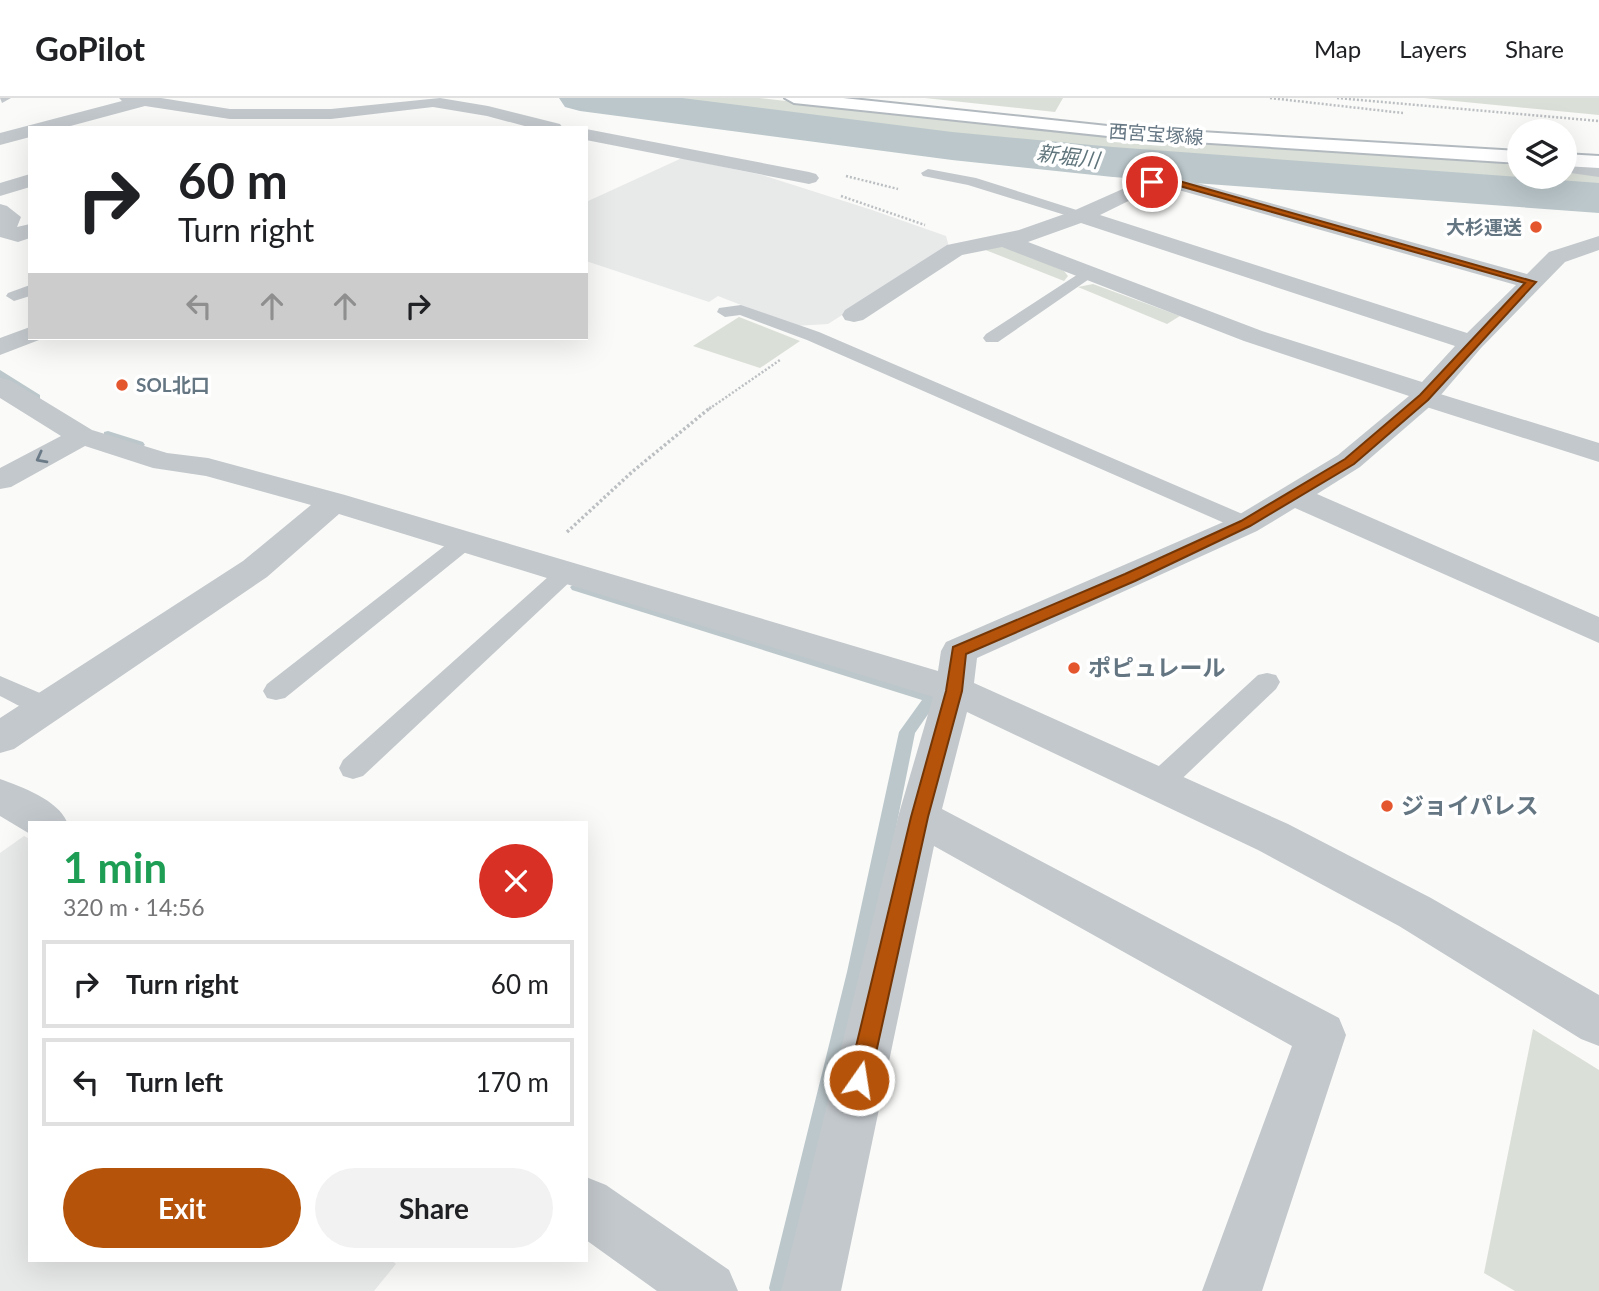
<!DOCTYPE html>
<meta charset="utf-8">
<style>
body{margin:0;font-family:Lato,"Noto Sans JP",sans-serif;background:#f2f2f2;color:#202124;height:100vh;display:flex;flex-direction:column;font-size:26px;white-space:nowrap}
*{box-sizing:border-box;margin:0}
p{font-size:23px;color:#757577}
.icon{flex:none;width:38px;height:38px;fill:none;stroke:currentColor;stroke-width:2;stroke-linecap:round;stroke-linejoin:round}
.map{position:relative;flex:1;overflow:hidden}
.side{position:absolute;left:28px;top:723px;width:560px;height:441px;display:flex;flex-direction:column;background:#fff;border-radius:0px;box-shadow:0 7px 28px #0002}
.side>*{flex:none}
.top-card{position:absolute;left:28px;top:28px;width:560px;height:214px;border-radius:0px;box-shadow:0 7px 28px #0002;background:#fff;color:#202124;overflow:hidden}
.fabs{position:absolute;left:1507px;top:21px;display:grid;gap:14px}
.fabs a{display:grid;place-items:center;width:70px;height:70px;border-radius:50%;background:#fff;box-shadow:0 7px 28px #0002;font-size:35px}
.pin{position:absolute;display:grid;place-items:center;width:60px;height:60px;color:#fff;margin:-30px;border:4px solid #fff;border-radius:50%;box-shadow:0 2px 7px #0007}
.me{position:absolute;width:77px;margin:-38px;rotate:13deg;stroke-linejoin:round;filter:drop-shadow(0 0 5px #0008)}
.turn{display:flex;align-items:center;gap:24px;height:147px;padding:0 35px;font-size:32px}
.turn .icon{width:91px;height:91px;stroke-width:2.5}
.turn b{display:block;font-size:49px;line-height:60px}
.lanes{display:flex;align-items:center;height:66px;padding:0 35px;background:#0003;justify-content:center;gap:35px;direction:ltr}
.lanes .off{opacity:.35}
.round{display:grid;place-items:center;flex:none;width:74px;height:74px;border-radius:37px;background:#f2f2f2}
.overview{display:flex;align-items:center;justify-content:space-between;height:119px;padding:0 35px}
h1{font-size:42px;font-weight:700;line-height:52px;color:#1e9e55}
.primary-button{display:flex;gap:14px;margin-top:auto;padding:14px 35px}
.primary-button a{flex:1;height:80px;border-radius:42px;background:#b45309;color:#fff;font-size:28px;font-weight:700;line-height:80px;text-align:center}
.primary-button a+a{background:#f2f2f2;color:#202124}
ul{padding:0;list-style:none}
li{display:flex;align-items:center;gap:21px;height:88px;margin:0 14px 10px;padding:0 21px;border:4px solid #e0e0e0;border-radius:0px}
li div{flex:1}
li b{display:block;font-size:26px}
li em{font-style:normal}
header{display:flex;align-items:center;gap:42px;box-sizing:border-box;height:98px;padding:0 35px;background:#fff;border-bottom:2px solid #e0e0e0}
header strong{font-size:33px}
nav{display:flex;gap:38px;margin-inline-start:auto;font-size:24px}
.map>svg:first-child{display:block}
.built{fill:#e8e9e9}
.green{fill:#dadfd7}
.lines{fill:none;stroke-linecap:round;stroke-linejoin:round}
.stream{fill:#bbc7cb;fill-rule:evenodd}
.river{fill:#bbc7cb;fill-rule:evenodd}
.secondary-casing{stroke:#b3babf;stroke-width:4}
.path-far1{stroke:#bbbfc2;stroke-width:2.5;stroke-dasharray:2 2;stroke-linecap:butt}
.path{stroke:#bbbfc2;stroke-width:3.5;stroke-dasharray:2.5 2.5;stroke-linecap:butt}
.service{fill:#c3c8cc;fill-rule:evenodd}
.minor{fill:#c3c8cc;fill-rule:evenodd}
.tertiary{fill:#c3c8cc;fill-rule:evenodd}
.secondary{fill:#fff;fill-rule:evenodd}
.oneway{stroke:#6a7a87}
.route{fill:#b45309;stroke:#753606;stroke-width:2}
.poi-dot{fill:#e4572e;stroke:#fff;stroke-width:2.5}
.labels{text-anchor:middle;stroke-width:7;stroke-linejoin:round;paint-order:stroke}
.far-street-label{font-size:19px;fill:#657683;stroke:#fff}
.far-poi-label{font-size:19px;font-weight:bold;fill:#657683;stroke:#fff;text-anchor:end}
.far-water-label{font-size:21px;font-style:italic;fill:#60757c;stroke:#fff}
.poi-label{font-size:23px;font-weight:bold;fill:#657683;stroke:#fff;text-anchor:start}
</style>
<header>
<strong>GoPilot</strong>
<nav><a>Map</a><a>Layers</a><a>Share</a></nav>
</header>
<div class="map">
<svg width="1599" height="1193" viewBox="0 0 1599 1193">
<rect width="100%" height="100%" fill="#fafaf8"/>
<path class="built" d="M 682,60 L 762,77 L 872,112 L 946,138 L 949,149 L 828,226 L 795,228 L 718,198 L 709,204 L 586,163 L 586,104 Z
M 24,738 L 30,741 L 30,1162 L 391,1162 L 396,1166 L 374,1193 L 0,1193 L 0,755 Z"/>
<path class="green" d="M 614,0 L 759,0 L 966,24 L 1118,39 L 1424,55 L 1519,68 L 1519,79 L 1564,79 L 1565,73 L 1599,78 L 1599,106 L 1137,73 L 997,59 Z
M 925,0 L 1063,0 L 1055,14 Z
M 1424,0 L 1599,0 L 1599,17 Z
M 1000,146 L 1064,173 L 1068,178 L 1064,183 L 983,151 Z
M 1093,186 L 1180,218 L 1167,226 L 1078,189 Z
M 739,219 L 800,243 L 760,270 L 693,248 Z
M 1533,931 L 1599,972 L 1599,1193 L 1515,1193 L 1484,1175 Z"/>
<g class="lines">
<path class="stream" d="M 0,272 L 40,297 L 40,301 L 32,301 L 0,280 Z
M 108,333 L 143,344 L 145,347 L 139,351 L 104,340 L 104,334 Z
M 577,484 L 938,595 L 940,599 L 915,635 L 867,874 L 792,1193 L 770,1193 L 769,1190 L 847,874 L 899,634 L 922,602 L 572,492 L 570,489 Z"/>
<path class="river" d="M 559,0 L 682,0 L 952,34 L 1113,49 L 1599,85 L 1599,115 L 1113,79 L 952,62 L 580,13 L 565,9 Z"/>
<defs>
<path id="secondary" d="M 785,0 L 843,0 L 1117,29 L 1519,53 L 1519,65 L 1117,39 L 794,5 Z
M 1564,56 L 1599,58 L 1599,70 L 1564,68 Z"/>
</defs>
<use href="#secondary" class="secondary-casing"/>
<path class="path-far1" d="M 1270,0 L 1403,15
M 1337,0 L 1599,23
M 1530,27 L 1556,29
M 846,78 L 898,91
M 841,98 L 925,127
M 709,311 L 780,262"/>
<path class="path" d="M 567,434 L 632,374 L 711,309"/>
<path class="service" d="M 928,71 L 976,80 L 1086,115 L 1088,118 L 1081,122 L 968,87 L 923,78 L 921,75 Z
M 1089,169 L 1097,174 L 1095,177 L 998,244 L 986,244 L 983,240 L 986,236 Z
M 30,187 L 30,198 L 14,203 L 6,198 L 8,195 Z
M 741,207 L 819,234 L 1254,421 L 1257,426 L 1254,431 L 1238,431 L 807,242 L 740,217 L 725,219 L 717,214 L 719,210 Z
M 464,437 L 472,439 L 475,444 L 472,449 L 285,600 L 276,602 L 267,600 L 263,593 L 267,586 L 456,439 Z
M 566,468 L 574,470 L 578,475 L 574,480 L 363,678 L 353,681 L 343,678 L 339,670 L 343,662 L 558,470 Z
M 1267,575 L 1276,577 L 1280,584 L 1276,591 L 1168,694 L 1158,697 L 1148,694 L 1144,686 L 1148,678 L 1258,577 Z
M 0,578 L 54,601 L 58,608 L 54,615 C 36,620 17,606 0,598 Z"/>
<path class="minor" d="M 0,0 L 11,0 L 2,5 Z
M 119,0 L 161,0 L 230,11 L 331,11 L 440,0 L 488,8 L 560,26 L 563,30 L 532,30 L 487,18 L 433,9 L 331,21 L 230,21 L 145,8 L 63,30 L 30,30 L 30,39 L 0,47 L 0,35 L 122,3 Z
M 586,31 L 809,74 L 816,76 L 819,80 L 816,84 L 809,86 L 586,42 Z
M 1564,62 L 1599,67 L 1599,79 L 1564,74 Z
M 30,76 L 30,89 L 0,98 L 0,85 Z
M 1152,78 L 1183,81 L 1527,176 L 1549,154 L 1599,138 L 1599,152 L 1565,164 L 1481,250 L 1434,305 L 1360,369 L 1317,396 L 1599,519 L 1599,545 L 1295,410 L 1257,433 L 977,560 L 974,585 L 1288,726 L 1431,800 L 1599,897 L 1599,948 L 1581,941 L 1399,828 L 1258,752 L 967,614 L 942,711 L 1339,920 L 1346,937 L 1262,1193 L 1202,1193 L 1292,948 L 934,748 L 841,1193 L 781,1193 L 898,719 L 933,599 L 339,416 L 267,479 L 14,651 L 0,655 L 0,620 L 243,463 L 311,407 L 206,378 L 153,370 L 85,348 L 11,389 L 0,391 L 0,370 L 61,338 L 0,300 L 0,280 L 10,282 L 92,332 L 167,355 L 208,360 L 345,397 L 938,573 L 941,553 L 946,544 L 1235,419 L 1338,357 L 1409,298 L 1244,243 L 1002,149 L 962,157 L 863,222 L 854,224 L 845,222 L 842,217 L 845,212 L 947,147 L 1019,132 L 1073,113 ZM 1155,90 L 1175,91 L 1516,187 L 1467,235 L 1100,117 ZM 1081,125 L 1455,248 L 1422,284 L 1262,233 L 1028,144 Z
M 0,106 L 7,108 L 21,119 L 17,129 L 30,126 L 30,140 L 18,144 L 0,139 Z
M 30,229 L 30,240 L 41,240 L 39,242 L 0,257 L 0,240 Z
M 0,681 C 22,689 58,702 67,724 L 30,724 L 30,736 L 0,718 Z
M 586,1079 L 606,1087 L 729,1172 L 738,1193 L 657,1193 L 586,1142 Z"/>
<path class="tertiary" d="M 1424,291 L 1599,345 L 1599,364 L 1414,305 L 1410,299 L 1414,293 Z"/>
<use href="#secondary" class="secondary"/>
</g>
<defs><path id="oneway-chevron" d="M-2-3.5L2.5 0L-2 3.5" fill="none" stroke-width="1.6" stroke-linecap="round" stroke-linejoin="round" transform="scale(1.75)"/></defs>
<use class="oneway" href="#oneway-chevron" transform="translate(41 360) rotate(152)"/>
<path class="route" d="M 1152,81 L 1179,83 L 1536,184 L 1428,302 L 1354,366 L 1250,428 L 1135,483 L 966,556 L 962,593 L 928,719 L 870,982 L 867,990 L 859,993 L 851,990 L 848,982 L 911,719 L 946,593 L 953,549 L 1125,476 L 1241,423 L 1345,361 L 1420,297 L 1525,185 L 1176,87 L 1149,85 Z"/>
<g class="poi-dot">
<circle cx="1536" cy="129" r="7"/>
<circle cx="122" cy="287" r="7"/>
<circle cx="1074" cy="570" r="7"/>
<circle cx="1387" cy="708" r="7"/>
</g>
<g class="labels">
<g class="far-street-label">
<text transform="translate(1156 36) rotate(4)" y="7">西宮宝塚線</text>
</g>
<g class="far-poi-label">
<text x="1522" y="136">大杉運送</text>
<text x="136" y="294" text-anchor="start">SOL北口</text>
</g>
<g class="far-water-label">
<text transform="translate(1068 59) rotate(7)" y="7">新堀川</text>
</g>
<g class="poi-label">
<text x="1088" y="578">ポピュレール</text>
<text x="1401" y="716">ジョイパレス</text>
</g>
</g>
</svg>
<div class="fabs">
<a><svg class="icon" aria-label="layers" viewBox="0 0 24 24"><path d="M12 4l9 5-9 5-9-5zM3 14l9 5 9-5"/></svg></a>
</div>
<div class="pin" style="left:1152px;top:84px;background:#d93025"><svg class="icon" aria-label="arrive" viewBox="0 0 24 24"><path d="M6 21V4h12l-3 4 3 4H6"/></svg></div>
<svg class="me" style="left:859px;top:982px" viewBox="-20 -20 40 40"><circle r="17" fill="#b45309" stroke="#fff" stroke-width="3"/><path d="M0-11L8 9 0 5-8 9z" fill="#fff"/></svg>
<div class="top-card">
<div class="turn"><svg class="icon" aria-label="right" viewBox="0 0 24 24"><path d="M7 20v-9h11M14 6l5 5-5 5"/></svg><div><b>60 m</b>Turn right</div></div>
<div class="lanes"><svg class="icon off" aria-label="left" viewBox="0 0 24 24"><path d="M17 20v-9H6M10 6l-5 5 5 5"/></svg><svg class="icon off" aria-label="ahead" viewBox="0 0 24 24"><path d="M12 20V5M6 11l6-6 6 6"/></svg><svg class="icon off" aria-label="ahead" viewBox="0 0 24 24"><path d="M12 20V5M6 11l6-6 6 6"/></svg><svg class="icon" aria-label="right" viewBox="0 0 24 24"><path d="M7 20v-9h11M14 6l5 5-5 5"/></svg></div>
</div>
<section class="side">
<div class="overview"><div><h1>1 min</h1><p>320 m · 14:56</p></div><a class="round" style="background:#d93025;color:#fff"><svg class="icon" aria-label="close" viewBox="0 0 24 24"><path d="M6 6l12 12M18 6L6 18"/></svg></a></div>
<ul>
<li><svg class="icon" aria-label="right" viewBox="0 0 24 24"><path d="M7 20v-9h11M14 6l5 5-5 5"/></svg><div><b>Turn right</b></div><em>60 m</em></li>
<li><svg class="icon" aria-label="left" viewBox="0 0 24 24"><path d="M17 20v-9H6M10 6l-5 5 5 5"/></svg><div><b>Turn left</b></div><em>170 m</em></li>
</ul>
<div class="primary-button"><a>Exit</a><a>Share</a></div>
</section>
</div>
